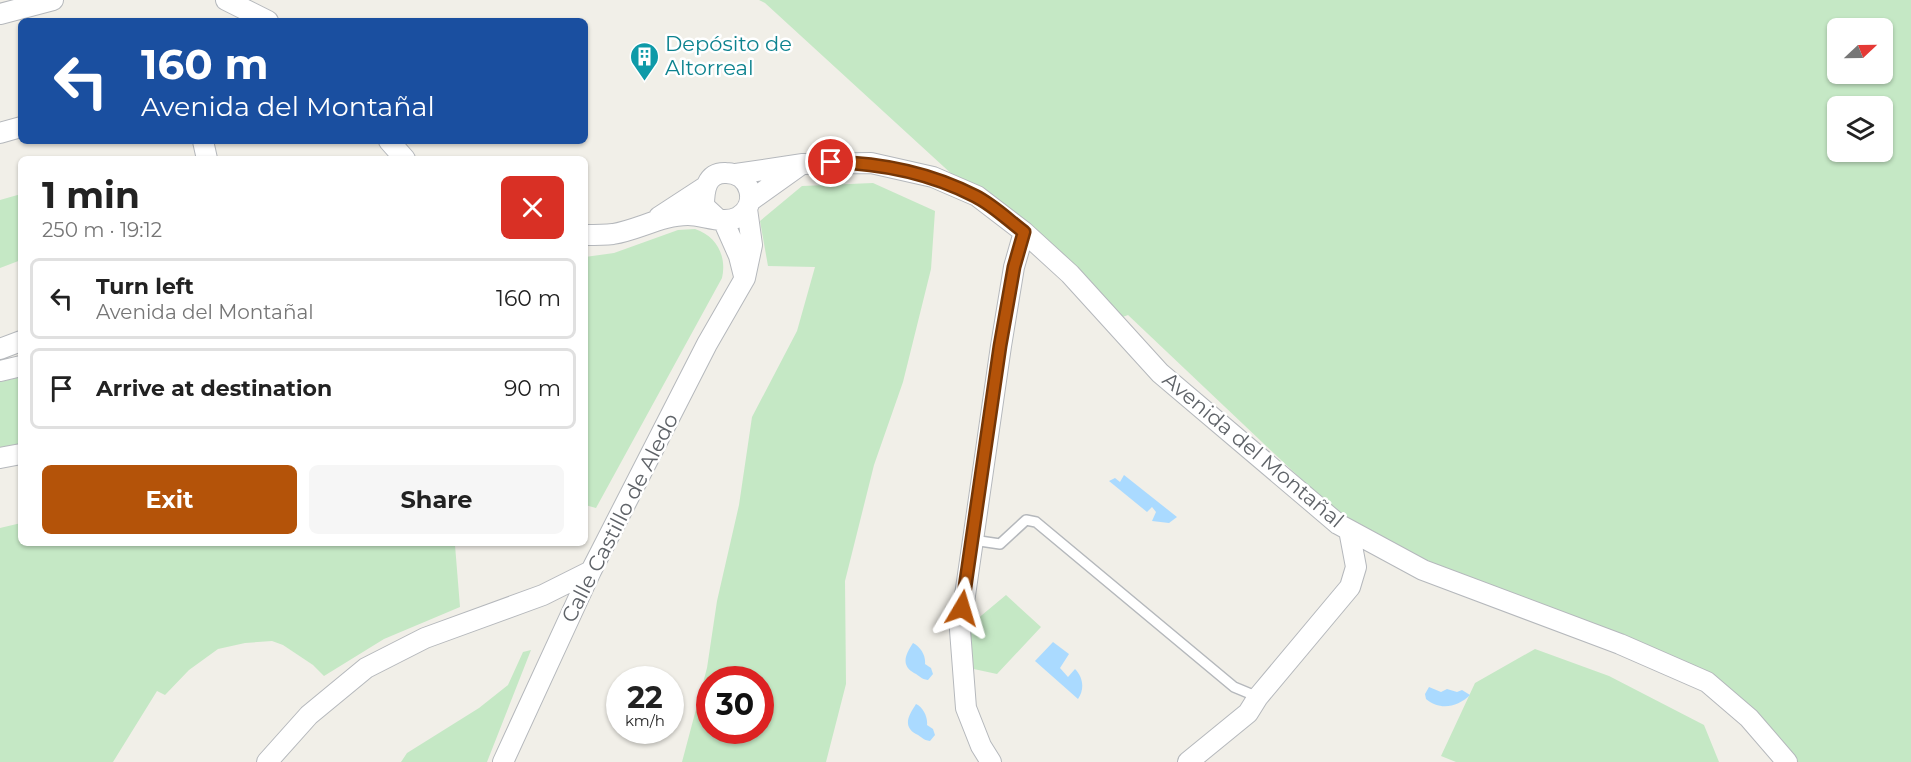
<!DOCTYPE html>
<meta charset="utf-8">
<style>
body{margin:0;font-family:Montserrat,sans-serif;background:#f6f6f6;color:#222;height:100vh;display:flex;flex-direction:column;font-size:22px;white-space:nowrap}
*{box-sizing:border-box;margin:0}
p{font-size:20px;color:#767676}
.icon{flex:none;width:33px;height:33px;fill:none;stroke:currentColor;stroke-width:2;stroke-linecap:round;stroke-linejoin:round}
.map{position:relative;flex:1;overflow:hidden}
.drawer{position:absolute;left:18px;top:156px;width:570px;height:390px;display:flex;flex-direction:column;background:#fff;border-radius:9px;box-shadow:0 2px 4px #0004}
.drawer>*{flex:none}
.hud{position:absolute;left:18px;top:18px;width:570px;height:126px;border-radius:9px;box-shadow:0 2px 4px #0004;background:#1a4fa0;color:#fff;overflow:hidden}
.needle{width:39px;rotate:68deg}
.controls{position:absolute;left:1827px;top:18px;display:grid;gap:12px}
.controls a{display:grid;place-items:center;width:66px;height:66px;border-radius:9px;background:#fff;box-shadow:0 2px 4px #0004;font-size:30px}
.speed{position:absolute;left:606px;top:666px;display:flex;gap:12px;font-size:30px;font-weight:700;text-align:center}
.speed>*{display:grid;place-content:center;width:78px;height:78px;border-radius:50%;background:#fff;box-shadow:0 2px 4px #0004;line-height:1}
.speed small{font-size:15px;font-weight:400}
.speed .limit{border:9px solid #d22;background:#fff;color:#111}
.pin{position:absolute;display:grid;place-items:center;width:51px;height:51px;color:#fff;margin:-26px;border:3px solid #fff;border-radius:50%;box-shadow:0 2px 6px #0007}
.me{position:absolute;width:66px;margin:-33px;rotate:7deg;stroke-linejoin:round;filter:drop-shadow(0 0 4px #0008)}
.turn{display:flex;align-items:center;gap:21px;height:126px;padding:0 24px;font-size:27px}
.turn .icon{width:78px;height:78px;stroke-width:2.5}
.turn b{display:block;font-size:42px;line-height:51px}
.round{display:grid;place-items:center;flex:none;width:63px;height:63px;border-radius:9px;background:#f6f6f6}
.overview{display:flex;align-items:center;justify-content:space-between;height:102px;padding:0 24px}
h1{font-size:36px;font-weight:700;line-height:45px}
.action{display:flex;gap:12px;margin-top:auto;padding:12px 24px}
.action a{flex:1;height:69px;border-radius:9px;background:#b45309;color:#fff;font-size:24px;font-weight:700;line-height:69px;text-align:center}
.action a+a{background:#f6f6f6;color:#222}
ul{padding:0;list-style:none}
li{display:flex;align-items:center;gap:18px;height:81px;margin:0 12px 9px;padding:0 12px;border:3px solid #e0e0e0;border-radius:9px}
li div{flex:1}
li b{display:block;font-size:22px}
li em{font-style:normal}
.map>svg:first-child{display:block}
.green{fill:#c5e8c5;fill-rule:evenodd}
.water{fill:#aadaff}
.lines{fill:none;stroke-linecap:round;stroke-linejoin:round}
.lane-casing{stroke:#b5b8bc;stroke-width:12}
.street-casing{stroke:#b5b8bc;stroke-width:22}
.lane{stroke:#fff;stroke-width:9}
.street{stroke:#fff;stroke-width:20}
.route-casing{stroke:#753606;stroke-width:15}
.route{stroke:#b45309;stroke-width:10}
.labels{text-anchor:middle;stroke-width:5;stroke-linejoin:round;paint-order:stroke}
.culture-label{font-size:21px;fill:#0d838f;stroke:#fff;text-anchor:start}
.street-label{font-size:21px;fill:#5f6368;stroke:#fff}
</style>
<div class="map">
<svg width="1911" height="762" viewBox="0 0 1911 762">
<rect width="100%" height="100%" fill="#f1efe8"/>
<path class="green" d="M 759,0 L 1911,0 L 1911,762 L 1787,762 L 1707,682 L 1377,551 L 1128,315 L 1112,321 L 765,3 ZM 1838,28 L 1882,28 L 1882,74 L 1838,74 ZM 1838,106 L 1882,106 L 1882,152 L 1838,152 Z
M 873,183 L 935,211 L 931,269 L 903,382 L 874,465 L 845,581 L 846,684 L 826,762 L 682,762 L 707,668 L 717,601 L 739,505 L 752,417 L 797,331 L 815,267 L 768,266 L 760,221 L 802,186 ZM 710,680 L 760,680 L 760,730 L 710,730 Z
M 21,194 L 21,260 L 0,268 L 0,200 Z
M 695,229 C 717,236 727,257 722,278 L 596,508 L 585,505 L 585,257 L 614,253 L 678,230 Z
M 21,377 L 21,448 L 0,448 L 0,382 Z
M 21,523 L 21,543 L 457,543 L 455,545 L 460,607 L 384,639 L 324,676 L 313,665 L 283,645 L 272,641 L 245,643 L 218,649 L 189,670 L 165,695 L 157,691 L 113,762 L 0,762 L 0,528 Z
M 1006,595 L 1041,627 L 997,674 L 969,668 L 970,625 Z
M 1535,649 L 1609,676 L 1704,725 L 1719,762 L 1456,762 L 1441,756 L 1475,683 Z
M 531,650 L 487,762 L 401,762 L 407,753 L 479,708 L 508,685 L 523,652 Z"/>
<path class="water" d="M 1124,475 L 1177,517 L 1169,523 L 1152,521 L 1156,512 L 1152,507 L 1147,512 L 1109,481 L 1115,478 L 1120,482 Z
M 1053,642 L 1069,654 L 1060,668 L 1068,677 L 1075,669 C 1083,677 1085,689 1078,699 L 1035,661 Z
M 913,643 C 921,647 926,656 925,664 L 931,668 L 933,674 L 928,680 C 921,679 920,676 914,673 C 900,665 906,654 913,643 Z
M 1429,687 L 1441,692 L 1447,689 L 1457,692 L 1462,690 L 1470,695 C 1458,707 1440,711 1426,699 L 1425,694 Z
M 916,704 C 923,707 928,717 927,725 L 933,729 L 935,735 L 930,741 C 923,740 922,737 916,734 C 902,726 909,715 916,704 Z"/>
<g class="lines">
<defs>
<path id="lane" d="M 973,540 L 1000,544 L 1026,520 L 1036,522 L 1234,687 L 1258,697"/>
<path id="street" d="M 226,0 L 268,21
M 0,14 L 53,0
M 0,133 L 21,127
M 203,141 L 207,159
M 389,141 L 405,159
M 736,174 L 803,164 L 871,163 L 933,177 L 977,196 L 1024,232 L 1070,274 L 1160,373 L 1338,524 L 1423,570 L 1620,644 L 1707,682 L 1749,718 L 1787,762
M 750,201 L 799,166
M 659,217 L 705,187
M 723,220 L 739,256 L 744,276
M 585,235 C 594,235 604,235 613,234 C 638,230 662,215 688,215 C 703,215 724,225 738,217 C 759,205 751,173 726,173 C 706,172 704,191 704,206 L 718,219
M 0,349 L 21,341
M 0,371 L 21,366
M 0,458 L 21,454
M 267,762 L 309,715 L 366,668 L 425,638 L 543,595 L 591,571
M 503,762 L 591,571 L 707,344 L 745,278 L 752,245 L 747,209
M 991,762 L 981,746 L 966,708 L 960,630 L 1001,346 L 1014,267 L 1024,232
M 1188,762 L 1248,713 L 1258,697 L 1350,587 L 1356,567 L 1349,530"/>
</defs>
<use href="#lane" class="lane-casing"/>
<use href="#street" class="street-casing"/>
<use href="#lane" class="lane"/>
<use href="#street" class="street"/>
</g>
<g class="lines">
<defs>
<path id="route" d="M 831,162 C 881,163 930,173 975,196 C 993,205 1008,220 1024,232 L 1014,267 L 1000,346 L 962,608"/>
</defs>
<use href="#route" class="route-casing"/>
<use href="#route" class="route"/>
</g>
<defs>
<symbol id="building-pin" viewBox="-11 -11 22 30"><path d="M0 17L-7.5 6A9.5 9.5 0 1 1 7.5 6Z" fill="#0f9aa8" stroke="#fff"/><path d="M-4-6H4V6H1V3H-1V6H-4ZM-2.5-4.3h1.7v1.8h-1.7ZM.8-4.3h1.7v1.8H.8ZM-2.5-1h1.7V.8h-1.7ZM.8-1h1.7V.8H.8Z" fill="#fff"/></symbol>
</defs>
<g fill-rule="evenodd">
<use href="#building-pin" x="628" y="40" width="33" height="45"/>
</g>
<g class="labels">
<g class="culture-label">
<text x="665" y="51">Depósito de<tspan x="665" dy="24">Altorreal</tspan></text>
</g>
<g class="street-label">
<text transform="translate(1253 450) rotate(40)" y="7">Avenida del Montañal</text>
<text transform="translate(620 518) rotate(-63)" y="7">Calle Castillo de Aledo</text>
</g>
</g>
</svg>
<div class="controls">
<a><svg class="needle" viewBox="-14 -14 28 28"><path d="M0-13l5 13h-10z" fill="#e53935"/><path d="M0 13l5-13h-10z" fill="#767676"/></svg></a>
<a><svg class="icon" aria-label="layers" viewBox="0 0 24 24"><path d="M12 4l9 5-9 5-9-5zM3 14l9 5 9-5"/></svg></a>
</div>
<div class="speed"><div>22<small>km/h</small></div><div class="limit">30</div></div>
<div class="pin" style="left:831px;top:162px;background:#d93025"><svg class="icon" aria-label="arrive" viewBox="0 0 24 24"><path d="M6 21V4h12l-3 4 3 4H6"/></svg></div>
<svg class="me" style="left:962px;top:608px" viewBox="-20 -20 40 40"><path d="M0-17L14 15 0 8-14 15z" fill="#b45309" stroke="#fff" stroke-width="4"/></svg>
<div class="hud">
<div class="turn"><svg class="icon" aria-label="left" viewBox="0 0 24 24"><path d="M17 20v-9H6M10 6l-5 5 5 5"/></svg><div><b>160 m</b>Avenida del Montañal</div></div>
</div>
<section class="drawer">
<div class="overview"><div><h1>1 min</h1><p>250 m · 19:12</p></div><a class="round" style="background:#d93025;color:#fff"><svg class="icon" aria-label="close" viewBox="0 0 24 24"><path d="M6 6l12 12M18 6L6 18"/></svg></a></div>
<ul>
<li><svg class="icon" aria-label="left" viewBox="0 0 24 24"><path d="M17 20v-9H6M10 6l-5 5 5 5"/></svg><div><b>Turn left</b><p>Avenida del Montañal</p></div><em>160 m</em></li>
<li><svg class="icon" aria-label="arrive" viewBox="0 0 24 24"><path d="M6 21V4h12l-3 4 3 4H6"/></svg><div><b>Arrive at destination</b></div><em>90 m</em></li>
</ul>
<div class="action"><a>Exit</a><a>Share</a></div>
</section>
</div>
